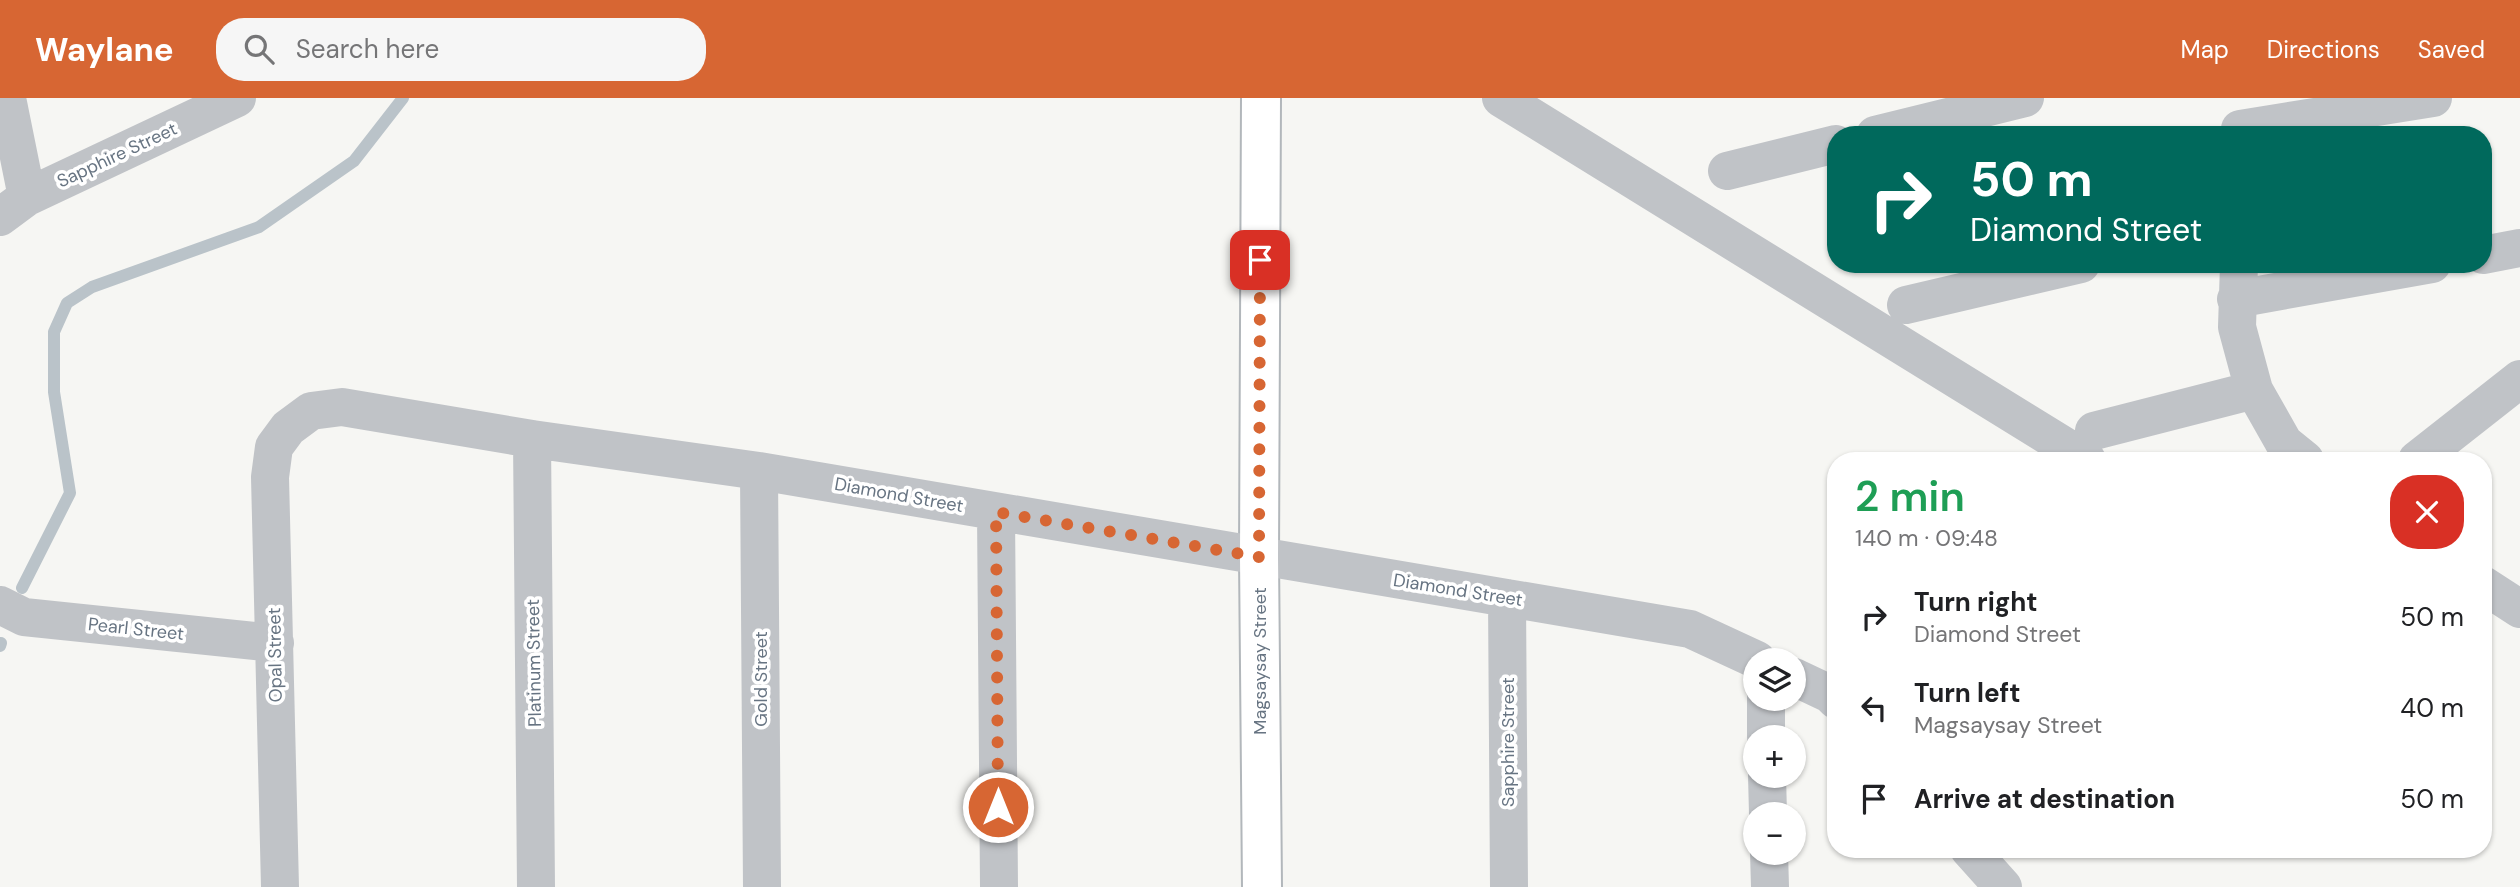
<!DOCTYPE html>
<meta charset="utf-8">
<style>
body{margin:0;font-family:"DM Sans",sans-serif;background:#f6f6f6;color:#202124;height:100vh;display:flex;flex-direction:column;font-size:26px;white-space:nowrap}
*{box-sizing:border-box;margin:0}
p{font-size:23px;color:#757577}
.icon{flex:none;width:38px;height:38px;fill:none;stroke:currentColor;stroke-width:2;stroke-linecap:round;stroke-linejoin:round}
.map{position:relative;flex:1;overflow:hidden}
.panel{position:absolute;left:1827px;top:354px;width:665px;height:406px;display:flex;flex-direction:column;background:#fff;border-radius:28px;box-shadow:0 2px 5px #0004}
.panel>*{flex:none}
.top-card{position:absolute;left:1827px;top:28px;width:665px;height:147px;border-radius:28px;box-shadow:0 2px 5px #0004;background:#00695c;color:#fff;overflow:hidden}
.tools{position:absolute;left:1743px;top:550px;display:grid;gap:14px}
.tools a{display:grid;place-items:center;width:63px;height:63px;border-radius:50%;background:#fff;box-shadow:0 2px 5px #0004;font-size:35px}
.pin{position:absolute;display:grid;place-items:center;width:60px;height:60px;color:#fff;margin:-30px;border-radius:14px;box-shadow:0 4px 10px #0006}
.me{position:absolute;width:77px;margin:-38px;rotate:0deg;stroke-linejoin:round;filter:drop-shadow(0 0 5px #0008)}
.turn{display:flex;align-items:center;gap:24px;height:147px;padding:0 28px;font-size:32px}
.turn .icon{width:91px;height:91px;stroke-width:2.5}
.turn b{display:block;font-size:49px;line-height:60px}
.round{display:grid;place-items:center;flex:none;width:74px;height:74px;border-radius:28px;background:#f6f6f6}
.summary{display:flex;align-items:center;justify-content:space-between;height:119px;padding:0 28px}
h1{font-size:42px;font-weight:600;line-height:52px;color:#1e9e55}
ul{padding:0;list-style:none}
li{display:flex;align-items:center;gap:21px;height:91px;padding:0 28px}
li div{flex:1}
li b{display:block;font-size:26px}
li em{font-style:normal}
header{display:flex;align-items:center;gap:42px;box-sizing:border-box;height:98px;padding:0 35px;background:#d76633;color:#fff}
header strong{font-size:33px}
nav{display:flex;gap:38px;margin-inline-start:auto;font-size:24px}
.search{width:490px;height:63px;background:#f6f6f6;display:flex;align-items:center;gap:18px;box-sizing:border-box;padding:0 24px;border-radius:28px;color:#757577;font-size:26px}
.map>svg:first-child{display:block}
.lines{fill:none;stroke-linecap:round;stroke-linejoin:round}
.stream{stroke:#bac3c9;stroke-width:12}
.secondary-casing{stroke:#b2b7bb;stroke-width:42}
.street{stroke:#c0c3c7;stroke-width:38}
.secondary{stroke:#fff;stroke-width:38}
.route{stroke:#d76633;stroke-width:12;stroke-dasharray:0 21.6}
.labels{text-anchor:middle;stroke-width:7;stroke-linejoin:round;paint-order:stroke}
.street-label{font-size:18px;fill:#677482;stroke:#fff}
</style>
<header>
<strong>Waylane</strong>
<div class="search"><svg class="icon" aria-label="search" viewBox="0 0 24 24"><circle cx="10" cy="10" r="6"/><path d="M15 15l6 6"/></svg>Search here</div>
<nav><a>Map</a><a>Directions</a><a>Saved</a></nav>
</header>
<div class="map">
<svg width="2520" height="789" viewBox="0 0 2520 789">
<rect width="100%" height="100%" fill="#f6f6f3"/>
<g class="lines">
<path class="stream" d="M 22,490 L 70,395 L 54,294 L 54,234 L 67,205 L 92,189 L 259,129 L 354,63 L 403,0
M 0,548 L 1,545"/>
<defs>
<path id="secondary" d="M 1261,0 L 1259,459 L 1262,789"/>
</defs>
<use href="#secondary" class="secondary-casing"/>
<path class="street" d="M 7,0 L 27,99
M 1501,0 L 2087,362
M 2240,31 L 2433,0
M 1875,37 L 2025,0
M 1727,73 L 1836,46
M 0,119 L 27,99 L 237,0
M 2483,157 L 2520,150
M 2239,166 L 2237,229 L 2254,292 L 2284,345 L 2305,362
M 2236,201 L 2432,166
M 1906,207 L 2081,166
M 2094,333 L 2254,292
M 532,341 L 536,789
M 2417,362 L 2520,281
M 759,373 L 762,789
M 996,414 L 999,789
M 2483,487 L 2520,511
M 1507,500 L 1509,789
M 0,507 L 24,519 L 275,545
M 1794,579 L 1830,596 L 1836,602
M 1766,600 L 1766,639
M 1767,677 L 1768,716
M 1969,751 L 2003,789
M 1769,754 L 1770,789
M 280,789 L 270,379 L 274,349 L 288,330 L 311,313 L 342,309 L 532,341 L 759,373 L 1690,531 L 1757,562"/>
<use href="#secondary" class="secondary"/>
</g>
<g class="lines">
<path class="route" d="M 998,709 L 996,414 L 1259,459 L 1260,162"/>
</g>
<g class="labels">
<g class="street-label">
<text transform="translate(117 57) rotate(-25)" y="6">Sapphire Street</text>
<text transform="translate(899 397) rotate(10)" y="6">Diamond Street</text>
<text transform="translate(1458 492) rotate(9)" y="6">Diamond Street</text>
<text transform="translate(136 531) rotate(6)" y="6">Pearl Street</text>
<text transform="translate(275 557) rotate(-91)" y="6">Opal Street</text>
<text transform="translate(1260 563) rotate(-90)" y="6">Magsaysay Street</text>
<text transform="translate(534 565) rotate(-91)" y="6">Platinum Street</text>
<text transform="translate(761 581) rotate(-90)" y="6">Gold Street</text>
<text transform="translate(1508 644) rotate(-90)" y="6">Sapphire Street</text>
</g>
</g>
</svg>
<div class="tools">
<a><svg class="icon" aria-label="layers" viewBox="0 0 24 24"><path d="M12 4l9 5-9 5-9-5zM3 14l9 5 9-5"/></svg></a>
<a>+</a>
<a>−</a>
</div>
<div class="pin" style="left:1260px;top:162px;background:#d93025"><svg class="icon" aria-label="arrive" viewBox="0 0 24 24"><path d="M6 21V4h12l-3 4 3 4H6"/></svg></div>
<svg class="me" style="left:998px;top:709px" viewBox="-20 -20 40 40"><circle r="17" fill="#d76633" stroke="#fff" stroke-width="3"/><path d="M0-11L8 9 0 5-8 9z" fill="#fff"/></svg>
<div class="top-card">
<div class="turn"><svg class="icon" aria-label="right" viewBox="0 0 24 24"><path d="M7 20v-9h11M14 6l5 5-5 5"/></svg><div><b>50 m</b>Diamond Street</div></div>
</div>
<section class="panel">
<div class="summary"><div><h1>2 min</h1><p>140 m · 09:48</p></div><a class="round" style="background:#d93025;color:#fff"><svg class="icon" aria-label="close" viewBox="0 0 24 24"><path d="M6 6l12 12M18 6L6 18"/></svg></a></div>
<ul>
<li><svg class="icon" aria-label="right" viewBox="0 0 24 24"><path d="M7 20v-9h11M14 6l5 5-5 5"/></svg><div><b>Turn right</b><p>Diamond Street</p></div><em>50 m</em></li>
<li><svg class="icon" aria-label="left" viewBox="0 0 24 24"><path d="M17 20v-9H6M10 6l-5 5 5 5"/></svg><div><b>Turn left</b><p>Magsaysay Street</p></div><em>40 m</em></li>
<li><svg class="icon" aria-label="arrive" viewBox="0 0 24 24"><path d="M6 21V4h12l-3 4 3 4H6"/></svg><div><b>Arrive at destination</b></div><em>50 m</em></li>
</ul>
</section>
</div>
